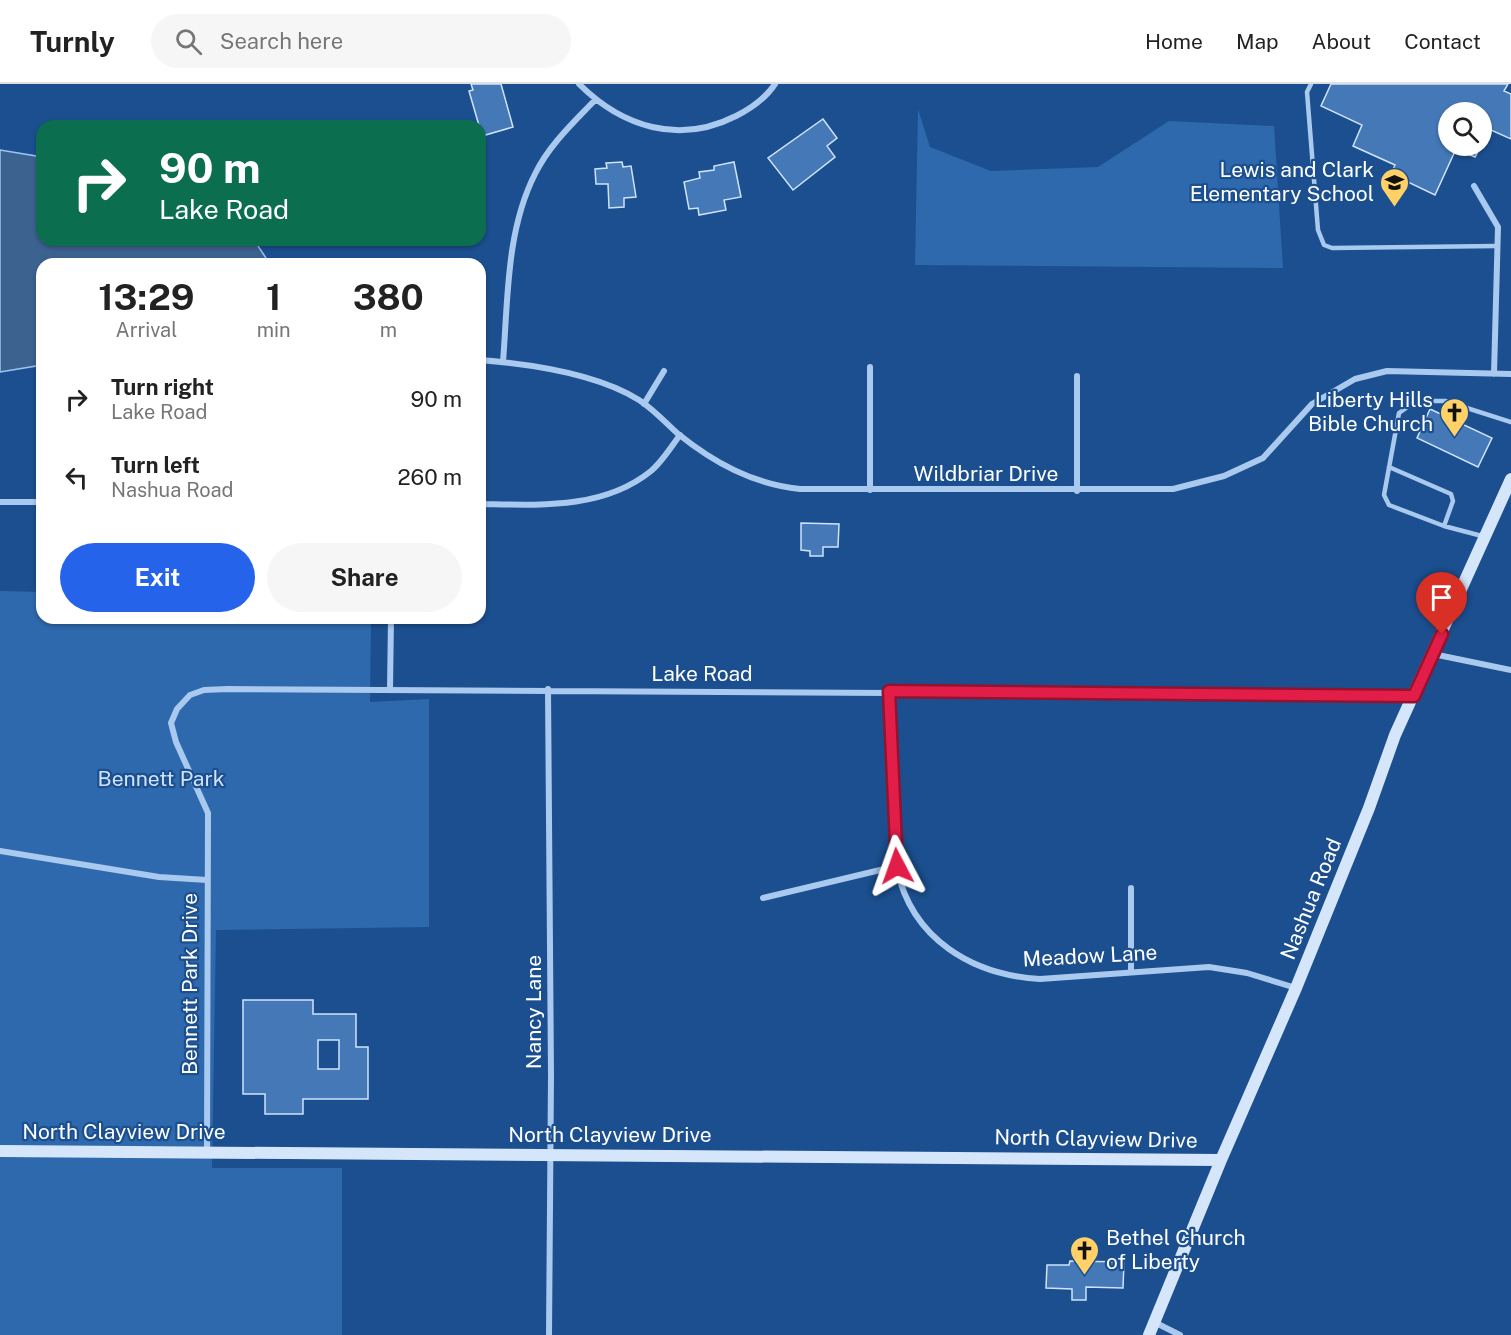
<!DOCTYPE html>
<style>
body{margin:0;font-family:"Public Sans",sans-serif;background:#f6f6f6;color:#222;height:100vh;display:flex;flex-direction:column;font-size:22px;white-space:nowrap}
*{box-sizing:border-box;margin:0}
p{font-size:20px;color:#767676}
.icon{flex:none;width:33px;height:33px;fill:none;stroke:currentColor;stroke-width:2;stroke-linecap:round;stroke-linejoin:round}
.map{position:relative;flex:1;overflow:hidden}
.panel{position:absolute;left:36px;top:174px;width:450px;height:366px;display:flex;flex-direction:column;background:#fff;border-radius:18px;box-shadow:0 2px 4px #0004}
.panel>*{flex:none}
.guide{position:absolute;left:36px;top:36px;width:450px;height:126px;border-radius:18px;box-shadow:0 2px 4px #0004;background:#0b6e4f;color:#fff;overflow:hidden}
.fabs{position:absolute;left:1438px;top:18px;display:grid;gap:12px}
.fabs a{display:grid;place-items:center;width:54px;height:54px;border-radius:50%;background:#fff;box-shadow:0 2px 4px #0004;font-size:30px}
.pin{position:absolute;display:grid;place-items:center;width:51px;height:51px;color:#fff;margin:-62px -26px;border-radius:50% 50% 50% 0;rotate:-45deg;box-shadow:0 0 6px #0007}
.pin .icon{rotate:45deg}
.me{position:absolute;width:66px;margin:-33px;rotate:356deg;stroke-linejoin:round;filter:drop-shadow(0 0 4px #0008)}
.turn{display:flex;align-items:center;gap:21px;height:126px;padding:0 24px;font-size:27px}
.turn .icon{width:78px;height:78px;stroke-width:2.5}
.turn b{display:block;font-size:42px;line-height:51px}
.eta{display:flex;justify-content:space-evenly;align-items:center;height:102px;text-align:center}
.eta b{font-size:36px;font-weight:700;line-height:42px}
.primary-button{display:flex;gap:12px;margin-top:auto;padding:12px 24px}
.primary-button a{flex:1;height:69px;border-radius:36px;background:#2563eb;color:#fff;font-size:24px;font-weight:700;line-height:69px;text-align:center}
.primary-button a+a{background:#f6f6f6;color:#222}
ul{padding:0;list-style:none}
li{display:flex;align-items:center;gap:18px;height:78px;padding:0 24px}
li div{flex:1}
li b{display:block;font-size:22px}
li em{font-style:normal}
header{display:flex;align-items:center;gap:36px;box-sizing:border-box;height:84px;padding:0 30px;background:#fff;border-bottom:2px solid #e0e0e0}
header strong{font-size:28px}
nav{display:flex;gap:33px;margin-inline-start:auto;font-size:21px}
.search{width:420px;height:54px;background:#f6f6f6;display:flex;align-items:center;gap:15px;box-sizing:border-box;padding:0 21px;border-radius:33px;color:#767676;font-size:22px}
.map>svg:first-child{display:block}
.green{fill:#2e69ad}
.water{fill:#3c6290;stroke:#9cc4f0;stroke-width:1.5}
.building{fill:#4478b7;stroke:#cfe3fa;stroke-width:1.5;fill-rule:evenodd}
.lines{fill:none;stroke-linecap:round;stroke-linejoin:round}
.lane{stroke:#a9c9ee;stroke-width:4.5}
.street{stroke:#a9c9ee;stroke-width:6}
.secondary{stroke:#d6e6fa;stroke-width:12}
.route-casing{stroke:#92132f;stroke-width:15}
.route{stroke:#e11d48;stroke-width:10}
.labels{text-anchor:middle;stroke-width:4.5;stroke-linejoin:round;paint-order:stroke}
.poi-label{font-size:21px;fill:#fff;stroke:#1b4f8f;text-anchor:end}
.street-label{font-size:21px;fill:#fff;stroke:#1b4f8f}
.park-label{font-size:21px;fill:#cfe3fa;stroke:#1b4f8f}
</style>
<header>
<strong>Turnly</strong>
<div class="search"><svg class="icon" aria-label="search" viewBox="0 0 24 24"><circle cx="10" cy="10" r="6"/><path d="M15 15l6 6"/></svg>Search here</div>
<nav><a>Home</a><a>Map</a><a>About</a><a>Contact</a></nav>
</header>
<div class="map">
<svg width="1511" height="1251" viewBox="0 0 1511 1251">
<rect width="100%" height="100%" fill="#1b4f8f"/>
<path class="green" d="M 918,25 L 930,63 L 991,87 L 1098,83 L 1169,37 L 1274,42 L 1283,184 L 915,181 Z
M 0,507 L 42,508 L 42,534 L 371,534 L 370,618 L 429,615 L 429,843 L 216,846 L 212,1084 L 342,1084 L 342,1251 L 0,1251 Z"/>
<path class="water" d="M 0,66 L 42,73 L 42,156 L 254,156 L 270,180 L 42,180 L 42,281 L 0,288 Z"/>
<path class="building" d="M 471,0 L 501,0 L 513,43 L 482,52 L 469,7 L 473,6 Z
M 1331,0 L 1508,0 L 1504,7 L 1511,10 L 1511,55 L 1482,42 L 1482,28 L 1449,28 L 1449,62 L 1481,62 L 1475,73 L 1456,65 L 1435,111 L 1391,90 L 1395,81 L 1353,62 L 1362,41 L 1321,22 Z
M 823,35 L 837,54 L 827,62 L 835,73 L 793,106 L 768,74 Z
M 622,78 L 623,83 L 631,82 L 636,113 L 624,114 L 624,123 L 609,124 L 608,100 L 596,100 L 595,85 L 607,84 L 606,79 Z
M 734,78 L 741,113 L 724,116 L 726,126 L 699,131 L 698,124 L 689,125 L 684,98 L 700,94 L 699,88 L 714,86 L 714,82 Z
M 1430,325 L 1492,354 L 1478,383 L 1417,354 Z
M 801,439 L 839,440 L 838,463 L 823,463 L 823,472 L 810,472 L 810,467 L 801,466 Z
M 243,916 L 313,916 L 313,930 L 356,930 L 356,963 L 368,963 L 368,1015 L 303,1015 L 303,1030 L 265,1030 L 265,1010 L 243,1010 ZM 318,956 L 339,956 L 339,985 L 318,985 Z
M 1070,1177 L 1124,1178 L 1123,1204 L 1086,1203 L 1086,1216 L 1072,1216 L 1072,1205 L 1046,1204 L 1047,1181 L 1069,1181 Z"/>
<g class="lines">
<path class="lane" d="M 1311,0 L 1307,8 L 1318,146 L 1324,161 L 1332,164 L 1496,162
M 1389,383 L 1451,410 L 1453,417 L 1444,442
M 1482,452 L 1444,442 L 1389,421 L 1384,411 L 1399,329 L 1416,317 L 1445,317 L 1511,338"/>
<path class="street" d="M 579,0 C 622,43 679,61 736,32 C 752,24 765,15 775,0
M 1474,102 L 1498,143 L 1494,290
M 480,276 C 529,280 596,289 639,316 C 653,325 665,338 677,349 C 714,379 753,400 800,405 L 1173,405 L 1224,392 L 1263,374 L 1312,320 L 1355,295 L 1387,287 L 1511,290
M 503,278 C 508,216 506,147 535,90 C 549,61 574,38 595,16
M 870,283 L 870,406
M 1077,292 L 1077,407
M 644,320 L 664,287
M 0,418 L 42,418
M 480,420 C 537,421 603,426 651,387 C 662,378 671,363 680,351
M 1433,570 L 1511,586
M 390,605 L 391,534
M 548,605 L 551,992 L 549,1251
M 889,607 C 890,642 892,677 893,712 C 894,736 892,762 897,785 C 912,855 972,891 1040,895 L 1209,883 L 1247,889 L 1296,904
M 0,767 L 159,793 L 207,796
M 1131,804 L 1131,888
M 763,814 L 897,782
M 207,1068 L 208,729 L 176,658 L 171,639 L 177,625 L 190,611 L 204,606 L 228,605 L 1412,612
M 1154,1238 L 1180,1251"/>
<path class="secondary" d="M 0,1067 L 1221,1076
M 1149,1251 L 1221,1076 L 1296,904 L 1369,724 L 1395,651 L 1511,395"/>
</g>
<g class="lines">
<defs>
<path id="route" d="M 897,782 L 889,607 L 1414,612 L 1442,550"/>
</defs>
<use href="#route" class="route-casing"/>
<use href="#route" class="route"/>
</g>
<defs>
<symbol id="school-pin" viewBox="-11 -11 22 30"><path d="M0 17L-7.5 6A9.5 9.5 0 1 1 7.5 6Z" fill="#ffd166" stroke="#1b4f8f"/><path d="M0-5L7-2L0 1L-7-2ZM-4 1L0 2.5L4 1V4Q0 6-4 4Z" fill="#111"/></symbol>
<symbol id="church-pin" viewBox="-11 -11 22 30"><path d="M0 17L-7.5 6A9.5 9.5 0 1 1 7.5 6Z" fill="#ffd166" stroke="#1b4f8f"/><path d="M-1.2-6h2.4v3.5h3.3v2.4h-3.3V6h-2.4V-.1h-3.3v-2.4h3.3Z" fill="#111"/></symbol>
</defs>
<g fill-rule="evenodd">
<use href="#school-pin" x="1378" y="82" width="33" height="45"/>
<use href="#church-pin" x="1438" y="312" width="33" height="45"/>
<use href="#church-pin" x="1068" y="1150" width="33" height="45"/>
</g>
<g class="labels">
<g class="poi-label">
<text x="1374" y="93">Lewis and Clark<tspan x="1374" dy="24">Elementary School</tspan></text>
<text x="1433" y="323">Liberty Hills<tspan x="1433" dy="24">Bible Church</tspan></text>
<text x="1106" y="1161" text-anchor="start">Bethel Church<tspan x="1106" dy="24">of Liberty</tspan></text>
</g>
<g class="street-label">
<text x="986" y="397">Wildbriar Drive</text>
<text x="702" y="597">Lake Road</text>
<text transform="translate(1311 815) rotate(-68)" y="7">Nashua Road</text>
<text transform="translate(1090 872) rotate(-3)" y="7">Meadow Lane</text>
<text transform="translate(190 900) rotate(-90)" y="7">Bennett Park Drive</text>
<text transform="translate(534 928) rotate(-90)" y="7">Nancy Lane</text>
<text x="124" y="1055">North Clayview Drive</text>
<text x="610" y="1058">North Clayview Drive</text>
<text transform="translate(1096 1055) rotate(1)" y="7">North Clayview Drive</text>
</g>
<g class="park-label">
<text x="161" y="702">Bennett Park</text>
</g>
</g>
</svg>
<div class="fabs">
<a><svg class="icon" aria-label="search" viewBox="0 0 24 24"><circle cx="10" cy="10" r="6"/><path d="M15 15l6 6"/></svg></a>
</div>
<div class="pin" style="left:1442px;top:550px;background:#d93025"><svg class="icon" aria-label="arrive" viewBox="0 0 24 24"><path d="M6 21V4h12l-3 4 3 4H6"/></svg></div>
<svg class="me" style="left:897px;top:782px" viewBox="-20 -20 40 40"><path d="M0-17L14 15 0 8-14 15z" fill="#e11d48" stroke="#fff" stroke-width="4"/></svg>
<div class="guide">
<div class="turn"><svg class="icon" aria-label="right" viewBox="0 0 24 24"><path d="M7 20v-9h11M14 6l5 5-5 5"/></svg><div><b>90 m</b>Lake Road</div></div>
</div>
<section class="panel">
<div class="eta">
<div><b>13:29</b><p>Arrival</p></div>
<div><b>1</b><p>min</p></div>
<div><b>380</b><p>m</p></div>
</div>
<ul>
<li><svg class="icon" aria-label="right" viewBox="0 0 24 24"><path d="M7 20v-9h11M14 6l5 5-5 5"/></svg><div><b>Turn right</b><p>Lake Road</p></div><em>90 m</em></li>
<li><svg class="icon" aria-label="left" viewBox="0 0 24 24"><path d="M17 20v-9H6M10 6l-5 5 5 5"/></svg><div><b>Turn left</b><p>Nashua Road</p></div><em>260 m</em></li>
</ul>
<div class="primary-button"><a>Exit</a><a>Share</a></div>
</section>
</div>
